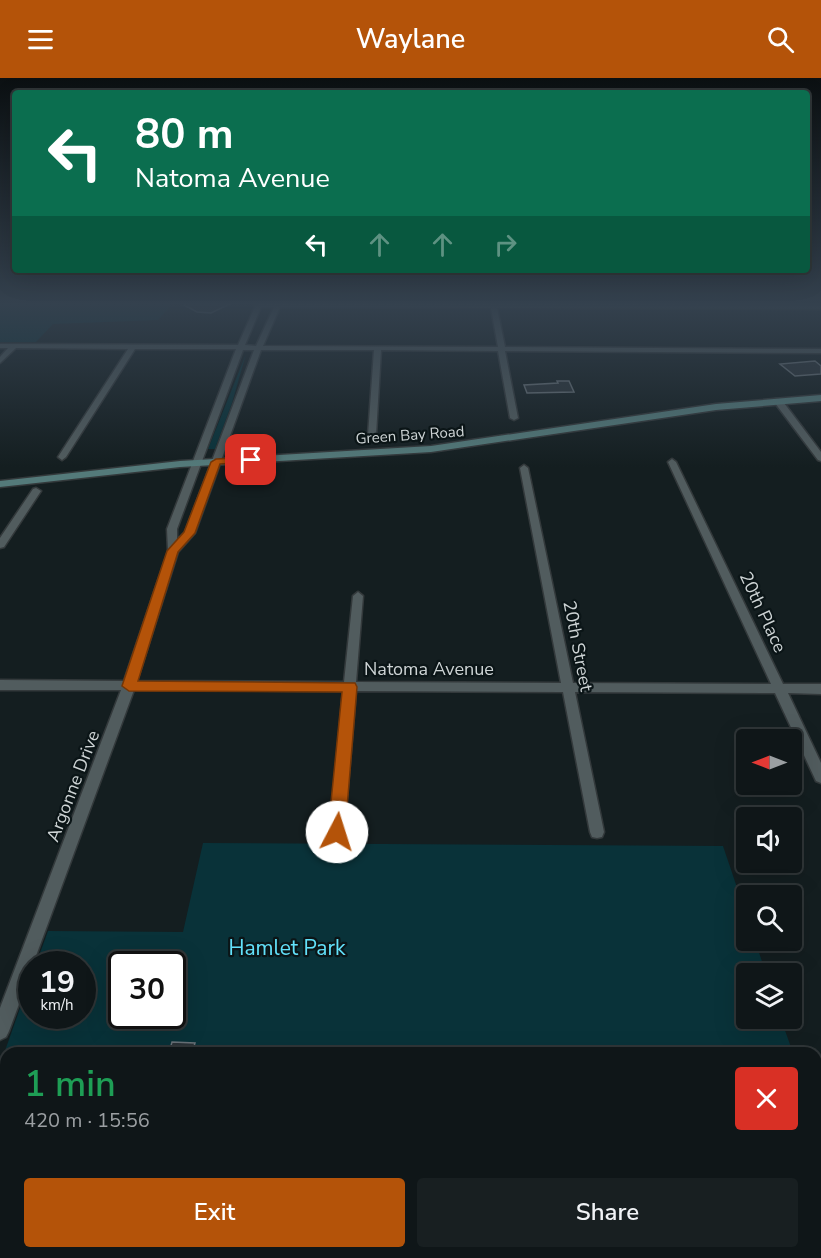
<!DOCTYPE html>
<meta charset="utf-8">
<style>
body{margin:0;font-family:"Nunito Sans",sans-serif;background:#181f21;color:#f1f3f6;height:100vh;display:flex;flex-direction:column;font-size:22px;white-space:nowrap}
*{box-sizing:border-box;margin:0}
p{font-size:20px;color:#9b9fa2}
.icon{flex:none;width:33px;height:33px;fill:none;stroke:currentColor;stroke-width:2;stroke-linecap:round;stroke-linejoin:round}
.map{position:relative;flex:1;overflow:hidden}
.panel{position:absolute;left:0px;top:969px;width:822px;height:212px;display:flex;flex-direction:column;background:#0f1618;border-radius:18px 18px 0 0;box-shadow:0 6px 24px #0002,0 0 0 2px #2f3537}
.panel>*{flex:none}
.banner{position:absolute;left:12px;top:12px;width:798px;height:183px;border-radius:6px;box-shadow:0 6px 24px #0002,0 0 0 2px #2f3537;background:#0b6e4f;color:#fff;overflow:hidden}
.needle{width:39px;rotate:270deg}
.controls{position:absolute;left:736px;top:651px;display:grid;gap:12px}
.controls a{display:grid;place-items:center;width:66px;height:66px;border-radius:6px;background:#0f1618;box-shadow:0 6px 24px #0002,0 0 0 2px #2f3537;font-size:30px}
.speed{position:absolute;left:18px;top:873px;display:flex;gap:12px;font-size:30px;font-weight:700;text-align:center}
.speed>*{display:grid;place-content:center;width:78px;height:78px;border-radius:50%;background:#0f1618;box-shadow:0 6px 24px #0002,0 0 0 2px #2f3537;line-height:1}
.speed small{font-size:15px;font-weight:400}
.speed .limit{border:3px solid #111;border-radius:9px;background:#fff;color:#111}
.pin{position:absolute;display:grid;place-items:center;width:51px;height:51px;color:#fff;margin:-26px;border-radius:12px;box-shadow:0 3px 9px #0006}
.me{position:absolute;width:66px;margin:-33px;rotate:5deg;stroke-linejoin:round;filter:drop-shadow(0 0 4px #0008)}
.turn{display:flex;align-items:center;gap:21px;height:126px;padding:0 24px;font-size:27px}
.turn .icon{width:78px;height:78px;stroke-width:2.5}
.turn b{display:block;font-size:42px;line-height:51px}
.lanes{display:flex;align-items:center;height:57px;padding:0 24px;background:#0003;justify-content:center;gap:30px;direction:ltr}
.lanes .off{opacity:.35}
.round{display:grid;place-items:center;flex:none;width:63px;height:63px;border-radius:6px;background:#181f21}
.head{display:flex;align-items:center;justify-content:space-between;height:102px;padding:0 24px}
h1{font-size:36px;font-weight:600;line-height:45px;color:#1e9e55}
.action{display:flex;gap:12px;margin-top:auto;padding:12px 24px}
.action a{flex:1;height:69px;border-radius:6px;background:#b45309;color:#fff;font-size:24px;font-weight:600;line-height:69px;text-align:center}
.action a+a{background:#181f21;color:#f1f3f6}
header{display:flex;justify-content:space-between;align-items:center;height:78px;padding:0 24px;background:#b45309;color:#fff;font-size:27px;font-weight:600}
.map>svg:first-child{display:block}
.green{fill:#093239;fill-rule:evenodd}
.building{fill:#2a3237;stroke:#697278;stroke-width:1.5}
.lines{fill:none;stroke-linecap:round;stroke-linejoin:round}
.street-casing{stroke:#33393b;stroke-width:3}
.secondary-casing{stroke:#33393b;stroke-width:3}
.street{fill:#515c5e;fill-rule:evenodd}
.secondary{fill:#547a7a;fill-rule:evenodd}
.route{fill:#b45309;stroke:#753606;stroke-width:1.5}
.labels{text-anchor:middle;stroke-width:4.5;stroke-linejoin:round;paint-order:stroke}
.far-street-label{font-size:15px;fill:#ced4d5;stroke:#0b1517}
.street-label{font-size:18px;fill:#ced4d5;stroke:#0b1517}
.near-park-label{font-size:21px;fill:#62e2fb;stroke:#0b1517}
</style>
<header><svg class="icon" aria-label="menu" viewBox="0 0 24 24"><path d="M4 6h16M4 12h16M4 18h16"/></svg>Waylane<svg class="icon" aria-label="search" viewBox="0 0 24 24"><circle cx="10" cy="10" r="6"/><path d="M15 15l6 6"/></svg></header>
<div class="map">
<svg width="821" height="1180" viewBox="0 0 821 1180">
<rect width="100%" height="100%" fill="#141e20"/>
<path class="green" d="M 0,224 L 135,224 L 142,227 L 148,224 L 174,224 L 158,242 L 53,246 L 36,264 L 0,264 Z
M 246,276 L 232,325 L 215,371 L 208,371 Z
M 203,765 L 723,768 L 747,839 L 747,862 L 755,863 L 766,895 L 747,896 L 747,940 L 781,941 L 793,975 L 6,975 L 6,1085 L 0,1085 L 0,987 L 31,899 L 32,938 L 82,938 L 82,886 L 36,886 L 48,853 L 183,854 ZM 122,886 L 172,886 L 172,938 L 122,938 Z
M 816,1043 L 821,1058 L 821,1120 L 816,1120 Z
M 816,1132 L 821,1132 L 821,1180 L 0,1180 L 0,1135 L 6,1135 L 6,1174 L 816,1174 Z"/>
<path class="building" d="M 187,224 L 234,224 L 211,235 L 197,234 L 184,227 Z
M 815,283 L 821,288 L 821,296 L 795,298 L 780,286 Z
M 557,303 L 569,303 L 574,314 L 527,315 L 524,307 L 558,305 Z
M 172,964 L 195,965 L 192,975 L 169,975 Z
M 320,1174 L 434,1174 L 434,1180 L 320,1180 Z
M 443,1174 L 476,1174 L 476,1180 L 443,1180 Z"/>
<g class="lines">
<defs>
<path id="street" d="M 257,224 L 821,227 L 821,231 L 497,230 L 505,269 L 821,271 L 821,275 L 505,273 L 518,340 L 514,342 L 510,340 L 498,273 L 381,272 L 376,357 L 372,359 L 368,357 L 374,272 L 261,272 L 195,455 L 178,474 L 137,603 L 344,604 L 353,518 L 358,514 L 363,518 L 356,604 L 561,605 L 520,390 L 524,387 L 528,390 L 573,605 L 771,606 L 668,384 L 672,381 L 676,384 L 783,606 L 821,606 L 821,616 L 788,615 L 821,685 L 821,705 L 816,703 L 775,615 L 575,614 L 604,754 L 602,759 L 597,760 L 592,759 L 590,754 L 563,614 L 356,613 L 344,754 L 342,759 L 337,760 L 332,759 L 330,754 L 343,613 L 134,612 L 33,886 L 32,886 L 32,891 L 9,953 L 6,959 L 0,962 L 0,930 L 121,612 L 0,612 L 0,602 L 124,603 L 168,473 L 167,451 L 236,271 L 135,271 L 66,379 L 62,382 L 58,379 L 128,271 L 16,270 L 0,285 L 0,279 L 8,270 L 0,270 L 0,266 L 238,267 ZM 261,229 L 274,229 L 256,268 L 245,267 ZM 280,229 L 491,230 L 498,269 L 263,268 ZM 243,272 L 254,272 L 185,454 L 177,462 L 177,451 Z
M 775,321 L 781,321 L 821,374 L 821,383 L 818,382 L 775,325 Z
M 36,410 L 41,413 L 4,469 L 0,470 L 0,460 L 33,411 Z
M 0,1109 L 6,1109 L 6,1129 L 0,1129 Z"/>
<path id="secondary" d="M 821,317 L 821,323 L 716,332 L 431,374 L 180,389 L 0,409 L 0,403 L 180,383 L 431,368 L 716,326 Z"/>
</defs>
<use href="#street" class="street-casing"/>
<use href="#secondary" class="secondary-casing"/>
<use href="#street" class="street"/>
<use href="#secondary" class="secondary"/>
</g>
<linearGradient id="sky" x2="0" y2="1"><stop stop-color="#0b1012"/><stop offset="0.58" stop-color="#34414e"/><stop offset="1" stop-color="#34414e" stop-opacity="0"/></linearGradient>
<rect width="821" height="389" fill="url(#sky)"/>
<path class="route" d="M 251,379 L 256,382 L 255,384 L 220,386 L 195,455 L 178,474 L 138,603 L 355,605 L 357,609 L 345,754 L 342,760 L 337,762 L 331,760 L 328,754 L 342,614 L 129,613 L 122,608 L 167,473 L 184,454 L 211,384 L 216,381 Z"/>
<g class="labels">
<g class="far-street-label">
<text transform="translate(410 357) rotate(-4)" y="5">Green Bay Road</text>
</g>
<g class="street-label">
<text transform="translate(763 534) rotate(65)" y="6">20th Place</text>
<text transform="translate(578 568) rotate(79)" y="6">20th Street</text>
<text x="429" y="597">Natoma Avenue</text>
<text transform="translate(73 708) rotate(-69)" y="6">Argonne Drive</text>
</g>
<g class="near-park-label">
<text x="287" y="877">Hamlet Park</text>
</g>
</g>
</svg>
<div class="controls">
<a><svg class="needle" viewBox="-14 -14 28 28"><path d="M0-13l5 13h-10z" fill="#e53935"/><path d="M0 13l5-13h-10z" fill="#9b9fa2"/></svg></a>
<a><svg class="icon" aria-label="sound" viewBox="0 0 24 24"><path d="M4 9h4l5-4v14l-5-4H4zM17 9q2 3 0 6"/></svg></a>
<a><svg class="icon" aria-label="search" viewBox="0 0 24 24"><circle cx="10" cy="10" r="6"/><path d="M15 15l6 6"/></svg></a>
<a><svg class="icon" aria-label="layers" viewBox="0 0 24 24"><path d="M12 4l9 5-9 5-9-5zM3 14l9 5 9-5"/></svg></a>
</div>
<div class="speed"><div>19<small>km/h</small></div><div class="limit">30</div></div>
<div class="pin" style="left:251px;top:382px;background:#d93025"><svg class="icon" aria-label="arrive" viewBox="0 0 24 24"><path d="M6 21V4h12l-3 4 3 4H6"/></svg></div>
<svg class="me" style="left:337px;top:754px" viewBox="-20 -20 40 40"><circle r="19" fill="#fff"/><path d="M0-13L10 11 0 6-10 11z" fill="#b45309"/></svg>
<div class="banner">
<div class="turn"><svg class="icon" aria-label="left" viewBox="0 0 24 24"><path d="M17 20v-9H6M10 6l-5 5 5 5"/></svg><div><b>80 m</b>Natoma Avenue</div></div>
<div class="lanes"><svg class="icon" aria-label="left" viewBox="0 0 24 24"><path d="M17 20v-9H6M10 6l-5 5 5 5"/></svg><svg class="icon off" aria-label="ahead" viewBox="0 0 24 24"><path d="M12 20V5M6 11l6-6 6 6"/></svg><svg class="icon off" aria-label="ahead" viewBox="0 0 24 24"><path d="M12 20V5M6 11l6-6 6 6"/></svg><svg class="icon off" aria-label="right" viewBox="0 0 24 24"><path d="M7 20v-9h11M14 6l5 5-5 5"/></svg></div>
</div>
<section class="panel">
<div class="head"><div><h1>1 min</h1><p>420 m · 15:56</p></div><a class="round" style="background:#d93025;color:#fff"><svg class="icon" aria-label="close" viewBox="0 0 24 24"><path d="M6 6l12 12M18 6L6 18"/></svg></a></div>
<div class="action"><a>Exit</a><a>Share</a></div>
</section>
</div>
